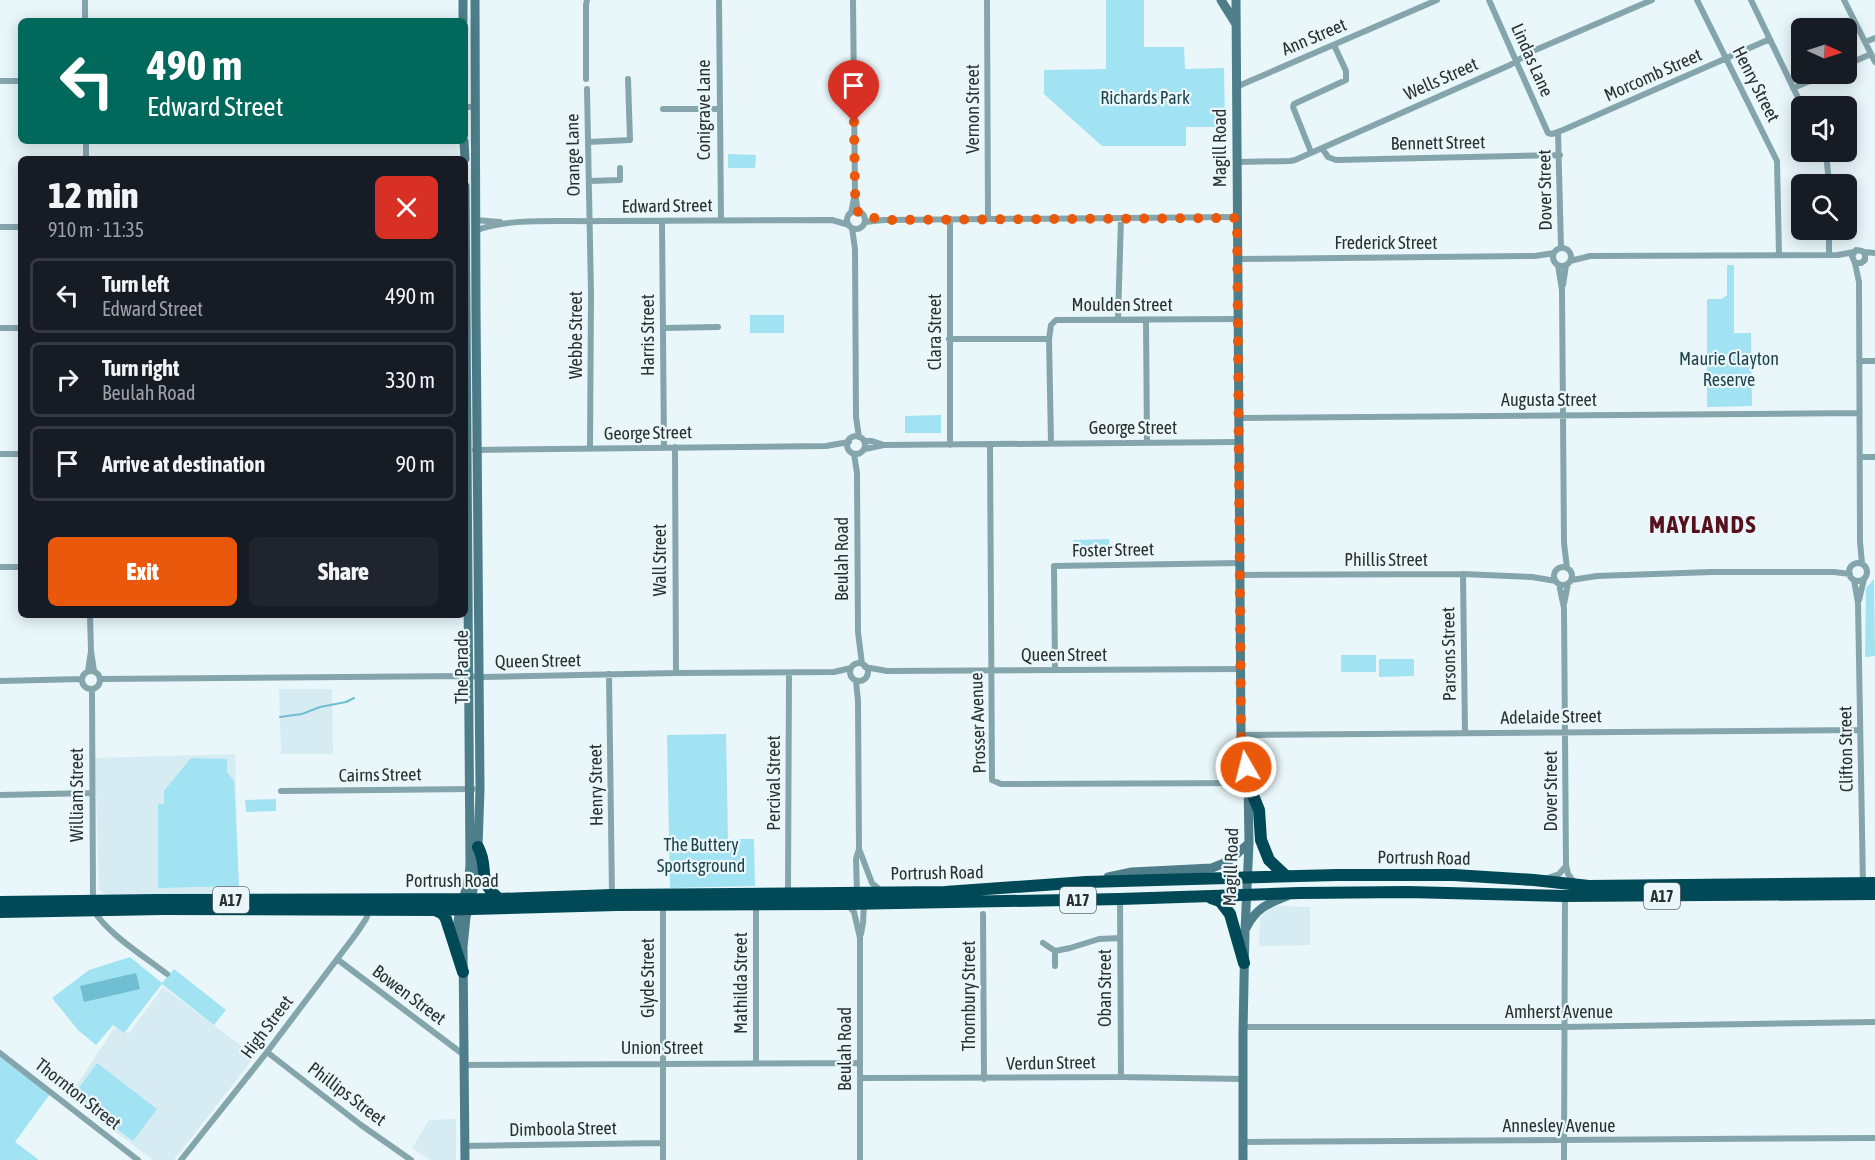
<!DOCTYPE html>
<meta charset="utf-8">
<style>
body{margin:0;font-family:"Asap Condensed",sans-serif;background:#20242c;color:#f1f3f6;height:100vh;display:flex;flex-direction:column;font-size:22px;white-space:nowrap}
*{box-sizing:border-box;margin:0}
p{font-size:20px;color:#9ea1a6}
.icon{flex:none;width:33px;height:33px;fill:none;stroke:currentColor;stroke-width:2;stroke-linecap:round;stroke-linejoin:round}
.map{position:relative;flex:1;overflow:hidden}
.side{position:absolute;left:18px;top:156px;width:450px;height:462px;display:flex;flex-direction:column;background:#171b24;border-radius:9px;box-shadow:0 3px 15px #0003}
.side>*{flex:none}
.guide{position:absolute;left:18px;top:18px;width:450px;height:126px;border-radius:9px;box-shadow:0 3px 15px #0003;background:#00695c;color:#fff;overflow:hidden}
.needle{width:39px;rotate:93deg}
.buttons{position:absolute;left:1791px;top:18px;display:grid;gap:12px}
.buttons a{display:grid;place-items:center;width:66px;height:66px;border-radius:9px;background:#171b24;box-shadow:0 3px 15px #0003;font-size:30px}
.pin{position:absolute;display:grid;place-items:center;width:51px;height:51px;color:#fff;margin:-62px -26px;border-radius:50% 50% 50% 0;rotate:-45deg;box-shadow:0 0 6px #0007}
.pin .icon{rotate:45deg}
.me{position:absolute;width:66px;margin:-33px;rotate:352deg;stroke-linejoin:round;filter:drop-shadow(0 0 4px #0008)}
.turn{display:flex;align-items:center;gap:21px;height:126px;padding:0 30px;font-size:27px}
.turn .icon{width:78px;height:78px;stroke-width:2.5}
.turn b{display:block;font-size:42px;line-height:51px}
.round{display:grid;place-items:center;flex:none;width:63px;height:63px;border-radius:9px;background:#20242c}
.overview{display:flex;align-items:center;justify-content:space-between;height:102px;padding:0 30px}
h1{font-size:36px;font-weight:800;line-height:45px}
.button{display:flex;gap:12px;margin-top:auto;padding:12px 30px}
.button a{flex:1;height:69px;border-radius:9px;background:#ea580c;color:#fff;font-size:24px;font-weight:800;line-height:69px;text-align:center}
.button a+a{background:#20242c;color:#f1f3f6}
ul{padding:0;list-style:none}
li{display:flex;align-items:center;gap:18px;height:75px;margin:0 12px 9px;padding:0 18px;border:3px solid #363941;border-radius:9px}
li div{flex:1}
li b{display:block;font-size:22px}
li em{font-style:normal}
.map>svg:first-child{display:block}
.built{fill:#d6ecf2}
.green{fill:#a1e2f3}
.water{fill:#6fbed1}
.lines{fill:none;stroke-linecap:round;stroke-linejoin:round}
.stream{stroke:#6fbed1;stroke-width:2}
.street{stroke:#85a5ad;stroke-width:6}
.secondary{stroke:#4d7e8a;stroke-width:9}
.highway{stroke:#014957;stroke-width:12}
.route{stroke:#ea580c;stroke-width:10;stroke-dasharray:0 18}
.labels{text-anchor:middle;stroke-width:4.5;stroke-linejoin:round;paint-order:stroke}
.shield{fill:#e9f7fa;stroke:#636b6d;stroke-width:1.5}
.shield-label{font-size:16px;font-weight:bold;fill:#2a2f30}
.street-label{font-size:18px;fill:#2a2f30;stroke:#e9f7fa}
.park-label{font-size:18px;fill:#1e434c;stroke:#e9f7fa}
.district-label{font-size:24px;font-weight:bold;letter-spacing:1.5px;fill:#56111d;stroke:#e9f7fa}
</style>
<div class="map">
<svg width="1875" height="1160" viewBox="0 0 1875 1160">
<rect width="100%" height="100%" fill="#e9f7fa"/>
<path class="built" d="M 279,689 L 332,689 L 333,754 L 281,754 Z
M 235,754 L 239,892 L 107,896 L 99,890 L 95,758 Z
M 1278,906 L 1310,907 L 1310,945 L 1259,946 L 1260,917 L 1270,909 Z
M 163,987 L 255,1056 L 174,1160 L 153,1160 L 69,1097 L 114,1028 L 129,1033 Z
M 456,1119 L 456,1160 L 430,1160 L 412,1148 L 429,1120 Z"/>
<path class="green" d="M 1106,0 L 1144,0 L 1144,47 L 1184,47 L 1185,69 L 1224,68 L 1225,127 L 1186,127 L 1186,146 L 1102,146 L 1044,94 L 1044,70 L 1106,69 Z
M 728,154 L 756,155 L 755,168 L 728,168 Z
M 1727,265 L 1734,265 L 1734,333 L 1751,333 L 1752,406 L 1707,407 L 1707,299 L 1722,299 L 1727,295 Z
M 750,315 L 784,315 L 784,333 L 750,333 Z
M 941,415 L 941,433 L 905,433 L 905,416 Z
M 1109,539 L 1109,557 L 1073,557 L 1073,540 Z
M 1874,579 L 1875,656 L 1865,657 L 1866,588 Z
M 1341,655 L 1376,655 L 1376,672 L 1341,672 Z
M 1379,659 L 1414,659 L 1414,676 L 1379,677 Z
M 726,734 L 728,839 L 754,839 L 755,886 L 670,888 L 667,735 Z
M 191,758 L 227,759 L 227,772 L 234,781 L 239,886 L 158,888 L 158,804 L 164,804 L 164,791 Z
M 276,799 L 276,811 L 246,812 L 245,800 Z
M 130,957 L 162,983 L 174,969 L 226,1010 L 214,1025 L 162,984 L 124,1033 L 113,1025 L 96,1045 L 78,1030 L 52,998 L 89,970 Z
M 0,1057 L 50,1094 L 15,1142 L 39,1160 L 0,1160 Z
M 97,1063 L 157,1109 L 133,1141 L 73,1096 Z"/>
<path class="water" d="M 136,973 L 140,989 L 84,1002 L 80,986 Z"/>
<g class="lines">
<path class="stream" d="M 280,717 L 302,714 L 320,707 L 346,702 L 354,698"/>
<path class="street" d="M 85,0 L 85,21
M 719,0 L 721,220
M 853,0 L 855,193 L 858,212
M 987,0 L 988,219
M 1489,0 L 1548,133 L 1552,134 L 1563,130 L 1770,39
M 1697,0 L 1777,161 L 1779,255
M 1751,0 L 1802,106
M 1844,0 L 1875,62
M 1865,42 L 1875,38
M 1846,65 L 1871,54
M 586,79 L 586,5 L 587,0
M 0,81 L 21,81
M 1236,87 L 1437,0
M 1793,88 L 1827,74
M 587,89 L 591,294 L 590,449
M 465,107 L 475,107
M 663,109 L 719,109
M 1558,132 L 1561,248
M 86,141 L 86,159
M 588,142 L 630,140 L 628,79
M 1322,148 L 1328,157 L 1336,160 L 1560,155
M 1311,152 L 1293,107 L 1294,104 L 1346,80 L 1346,71 L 1334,45
M 1826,152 L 1829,184
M 1237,162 L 1290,161 L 1295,160 L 1510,65 L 1533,51 L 1652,0
M 589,181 L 620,180 L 620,168
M847 220a9 9 0 1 1 18 0a9 9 0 1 1-18 0Z
M 851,213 L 855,193
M 475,220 L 500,222
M 662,221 L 664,448
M 865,222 L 884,220 L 1237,217
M 0,227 L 21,227
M 852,228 L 855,249 L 856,417 L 859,437
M 1829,230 L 1829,255
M 475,231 C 507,217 566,222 602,221 C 679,221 755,220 832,220 L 849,225
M1553 257a9 9 0 1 1 18 0a9 9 0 1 1-18 0Z
M 1864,252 L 1875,253
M 1238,259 L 1535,256 L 1554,253
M 1570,261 L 1590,256 L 1838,255 L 1854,252
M 1855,263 L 1861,263 L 1865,260 L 1865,254 L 1862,251 L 1856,250 L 1852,256 L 1855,263 L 1859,282 L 1860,542 L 1862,563
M 1558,265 L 1562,290 L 1564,543 L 1567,568
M 1563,285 L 1566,265
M 1118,319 L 1121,218
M 1146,320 L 1147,443
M 0,328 L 21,328
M 663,328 L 718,327
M 949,339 L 1049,339 L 1051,325 L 1056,320 L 1238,319
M 1049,339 L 1051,443
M 1859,361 L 1875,361
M 1239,418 L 1859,413
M847 445a9 9 0 1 1 18 0a9 9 0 1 1-18 0Z
M 864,441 L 872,441 L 884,445
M 950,445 L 950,219
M 990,445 L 992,780 L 1001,784 L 1248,783
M 675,447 L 676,673
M 865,449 L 884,445 L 1239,442
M 475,450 L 826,446 L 849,442
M 0,454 L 21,454
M 854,454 L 857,473 L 858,632 L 862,664
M 1860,457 L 1875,457
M1849 572a9 9 0 1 1 18 0a9 9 0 1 1-18 0Z
M1554 576a9 9 0 1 1 18 0a9 9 0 1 1-18 0Z
M 0,567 L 21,567
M 1463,574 L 1465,733
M 1240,575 L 1463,574 L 1532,577 L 1556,581
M 1571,580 L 1597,576 L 1712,572 L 1834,572 L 1850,574
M 1854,580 L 1858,603 L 1863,885
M 1559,584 L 1564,608 L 1566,865 L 1568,874 L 1574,882
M 1859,600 L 1864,579
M 1564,604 L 1568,584
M 90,615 L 91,651
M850 672a9 9 0 1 1 18 0a9 9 0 1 1-18 0Z
M 865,667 L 887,671 L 1241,669
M 1055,670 L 1054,566 L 1240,563
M82 680a9 9 0 1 1 18 0a9 9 0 1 1-18 0Z
M 88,671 L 91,651 L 94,671
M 609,674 L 612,895
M 100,679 L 464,676 L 484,677 L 676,673 L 834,672 L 851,668
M 0,681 L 81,679
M 856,681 L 858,701 L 859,849 L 856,859 L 857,892
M 92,689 L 93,901
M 1241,735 L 1860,730
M 281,791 L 473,789
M 0,795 L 92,793
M 859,849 L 872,883 L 880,890
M 1548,878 L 1559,874 L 1566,866
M 788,893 L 789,673
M 1120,899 L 1121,1077
M 848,905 L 854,912 L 860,938 L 860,1160
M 94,911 C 108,934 145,957 167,974
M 983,914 L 984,1079
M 861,934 L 863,923 L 864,903
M 1043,943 L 1055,951
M 1055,951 L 1070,948 L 1099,939 L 1120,938
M 337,959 L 464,1055
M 1055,966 L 1055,951
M 1243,1027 L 1564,1027 L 1875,1022
M 267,1052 L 361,1125 L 411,1160
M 0,1053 L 138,1160
M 756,1063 L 756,904
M 464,1065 L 860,1063
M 861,1078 L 1121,1077 L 1243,1079
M 1243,1142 L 1875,1138
M 464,1146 L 663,1143
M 181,1160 L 267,1052 L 356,934 L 366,919 L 370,909
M 663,1160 L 663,904
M 1564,1160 L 1565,896"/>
<path class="secondary" d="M 463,0 L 463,21
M 1221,0 L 1236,24
M 1236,0 L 1241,735 L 1248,783 L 1249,843 L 1245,931 L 1243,1032 L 1243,1160
M 464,141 L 465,159
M 1108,877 L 1132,872 L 1212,868 L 1229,861 L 1249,843
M 1246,928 C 1256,908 1267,904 1287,896
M 457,943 C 454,916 469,892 470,865 L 465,186
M 465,1160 L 463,947 L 466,917 L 477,875 L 480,789 L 476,310 L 475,0"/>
<path class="highway" d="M 1248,783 L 1259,810 L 1261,840 L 1269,860 L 1286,876
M 478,847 C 490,870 475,878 499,899
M 1211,898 L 1220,901 L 1230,914 L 1244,963
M 0,902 L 157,900 L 499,899 L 612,895 L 945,892 L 1086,882 L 1337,875 L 1454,875 L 1534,880 L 1589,886 L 1875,883
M 435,910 L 443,914 L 446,919 L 463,972
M 0,912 L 163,909 L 434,910 L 617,905 L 845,904 L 1120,899 L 1299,893 L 1408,892 L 1565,896 L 1875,894"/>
</g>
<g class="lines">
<path class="route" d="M 854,122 L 855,193 L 858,212 L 864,216 L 884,220 L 1237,218 L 1241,735 L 1246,767"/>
</g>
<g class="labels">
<g class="shield">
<rect x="1644" y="883" width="36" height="26" rx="4.5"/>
<rect x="213" y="887" width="36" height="26" rx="4.5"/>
<rect x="1060" y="887" width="36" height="26" rx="4.5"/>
</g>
<g class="shield-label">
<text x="1662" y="902">A17</text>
<text x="231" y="906">A17</text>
<text x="1078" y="906">A17</text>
</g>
<g class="street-label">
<text transform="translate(1314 37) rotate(-23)" y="6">Ann Street</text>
<text transform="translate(1532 60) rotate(66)" y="6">Lindas Lane</text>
<text transform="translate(1653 75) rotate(-24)" y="6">Morcomb Street</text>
<text transform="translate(1441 79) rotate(-24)" y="6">Wells Street</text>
<text transform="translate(1756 84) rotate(63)" y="6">Henry Street</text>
<text transform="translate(973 109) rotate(-90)" y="6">Vernon Street</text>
<text transform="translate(704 110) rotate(-90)" y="6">Conigrave Lane</text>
<text transform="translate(1438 143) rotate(-1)" y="6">Bennett Street</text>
<text transform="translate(1220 148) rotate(-90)" y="6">Magill Road</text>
<text transform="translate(573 155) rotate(-91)" y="6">Orange Lane</text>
<text transform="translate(1545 190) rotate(-91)" y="6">Dover Street</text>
<text transform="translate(667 206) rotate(-1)" y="6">Edward Street</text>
<text x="1386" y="249">Frederick Street</text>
<text x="1122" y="311">Moulden Street</text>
<text transform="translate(935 332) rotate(-90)" y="6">Clara Street</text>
<text transform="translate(576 335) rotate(-90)" y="6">Webbe Street</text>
<text transform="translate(648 335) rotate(-90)" y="6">Harris Street</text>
<text x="1549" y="406">Augusta Street</text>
<text x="1133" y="434">George Street</text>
<text transform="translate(648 433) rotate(-1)" y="6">George Street</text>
<text transform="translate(1113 550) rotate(-1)" y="6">Foster Street</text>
<text transform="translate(842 559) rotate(-90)" y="6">Beulah Road</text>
<text transform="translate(660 560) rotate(-90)" y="6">Wall Street</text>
<text x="1386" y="566">Phillis Street</text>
<text transform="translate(1449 654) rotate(-91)" y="6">Parsons Street</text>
<text x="1064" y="661">Queen Street</text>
<text transform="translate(538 661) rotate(-1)" y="6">Queen Street</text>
<text transform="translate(462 667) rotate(-90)" y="6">The Parade</text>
<text transform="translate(1551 717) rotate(-1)" y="6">Adelaide Street</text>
<text transform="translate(978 723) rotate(-92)" y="6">Prosser Avenue</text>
<text transform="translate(1846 749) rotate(-91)" y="6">Clifton Street</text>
<text transform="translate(380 775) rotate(-1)" y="6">Cairns Street</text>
<text transform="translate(774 783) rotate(-90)" y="6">Percival Street</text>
<text transform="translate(596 785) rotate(-91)" y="6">Henry Street</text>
<text transform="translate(1551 791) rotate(-90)" y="6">Dover Street</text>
<text transform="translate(77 795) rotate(-90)" y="6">William Street</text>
<text transform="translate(1424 858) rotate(1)" y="6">Portrush Road</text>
<text transform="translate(1231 867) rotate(-88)" y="6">Magill Road</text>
<text transform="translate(937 873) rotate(-1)" y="6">Portrush Road</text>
<text x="452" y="887">Portrush Road</text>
<text transform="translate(648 978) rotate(-90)" y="6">Glyde Street</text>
<text transform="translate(741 983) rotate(-90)" y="6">Mathilda Street</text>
<text transform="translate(1105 988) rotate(-90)" y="6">Oban Street</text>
<text transform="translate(409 995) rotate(37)" y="6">Bowen Street</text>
<text transform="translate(969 996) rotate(-90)" y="6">Thornbury Street</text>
<text x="1559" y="1018">Amherst Avenue</text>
<text transform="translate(267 1027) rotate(-53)" y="6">High Street</text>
<text x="662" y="1054">Union Street</text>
<text transform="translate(845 1049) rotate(-90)" y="6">Beulah Road</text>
<text transform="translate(1051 1063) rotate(-1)" y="6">Verdun Street</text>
<text transform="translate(78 1094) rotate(38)" y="6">Thornton Street</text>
<text transform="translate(347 1094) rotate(37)" y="6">Phillips Street</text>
<text x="1559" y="1132">Annesley Avenue</text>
<text transform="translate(563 1129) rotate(-1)" y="6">Dimboola Street</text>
</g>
<g class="park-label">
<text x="1145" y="104">Richards Park</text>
<text x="1729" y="365">Maurie Clayton<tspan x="1729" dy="21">Reserve</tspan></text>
<text x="701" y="851">The Buttery<tspan x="701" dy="21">Sportsground</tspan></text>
</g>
<g class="district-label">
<text x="1703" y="533">MAYLANDS</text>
</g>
</g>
</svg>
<div class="buttons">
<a><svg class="needle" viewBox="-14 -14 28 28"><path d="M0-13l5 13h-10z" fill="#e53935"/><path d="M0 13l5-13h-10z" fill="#9ea1a6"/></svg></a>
<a><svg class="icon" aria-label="sound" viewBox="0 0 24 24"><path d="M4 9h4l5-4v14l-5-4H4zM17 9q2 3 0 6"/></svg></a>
<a><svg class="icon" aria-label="search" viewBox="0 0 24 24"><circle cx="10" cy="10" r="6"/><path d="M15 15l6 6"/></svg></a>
</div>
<div class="pin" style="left:854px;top:122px;background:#d93025"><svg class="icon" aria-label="arrive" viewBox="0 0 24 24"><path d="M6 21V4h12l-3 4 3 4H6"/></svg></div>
<svg class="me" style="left:1246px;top:767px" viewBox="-20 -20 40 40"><circle r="17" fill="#ea580c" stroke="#fff" stroke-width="3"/><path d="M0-11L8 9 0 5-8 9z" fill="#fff"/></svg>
<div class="guide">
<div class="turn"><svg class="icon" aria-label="left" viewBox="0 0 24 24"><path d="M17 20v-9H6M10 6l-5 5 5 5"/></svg><div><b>490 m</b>Edward Street</div></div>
</div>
<section class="side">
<div class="overview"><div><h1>12 min</h1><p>910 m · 11:35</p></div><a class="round" style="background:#d93025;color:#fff"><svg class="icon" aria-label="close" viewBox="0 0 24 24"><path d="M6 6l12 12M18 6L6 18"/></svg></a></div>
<ul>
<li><svg class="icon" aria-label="left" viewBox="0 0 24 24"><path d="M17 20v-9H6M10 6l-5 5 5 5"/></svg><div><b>Turn left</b><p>Edward Street</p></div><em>490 m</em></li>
<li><svg class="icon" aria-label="right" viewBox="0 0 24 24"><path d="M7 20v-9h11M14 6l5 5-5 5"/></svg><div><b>Turn right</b><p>Beulah Road</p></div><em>330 m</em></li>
<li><svg class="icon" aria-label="arrive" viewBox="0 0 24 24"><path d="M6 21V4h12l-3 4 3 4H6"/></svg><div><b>Arrive at destination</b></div><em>90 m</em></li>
</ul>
<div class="button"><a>Exit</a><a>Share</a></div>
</section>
</div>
